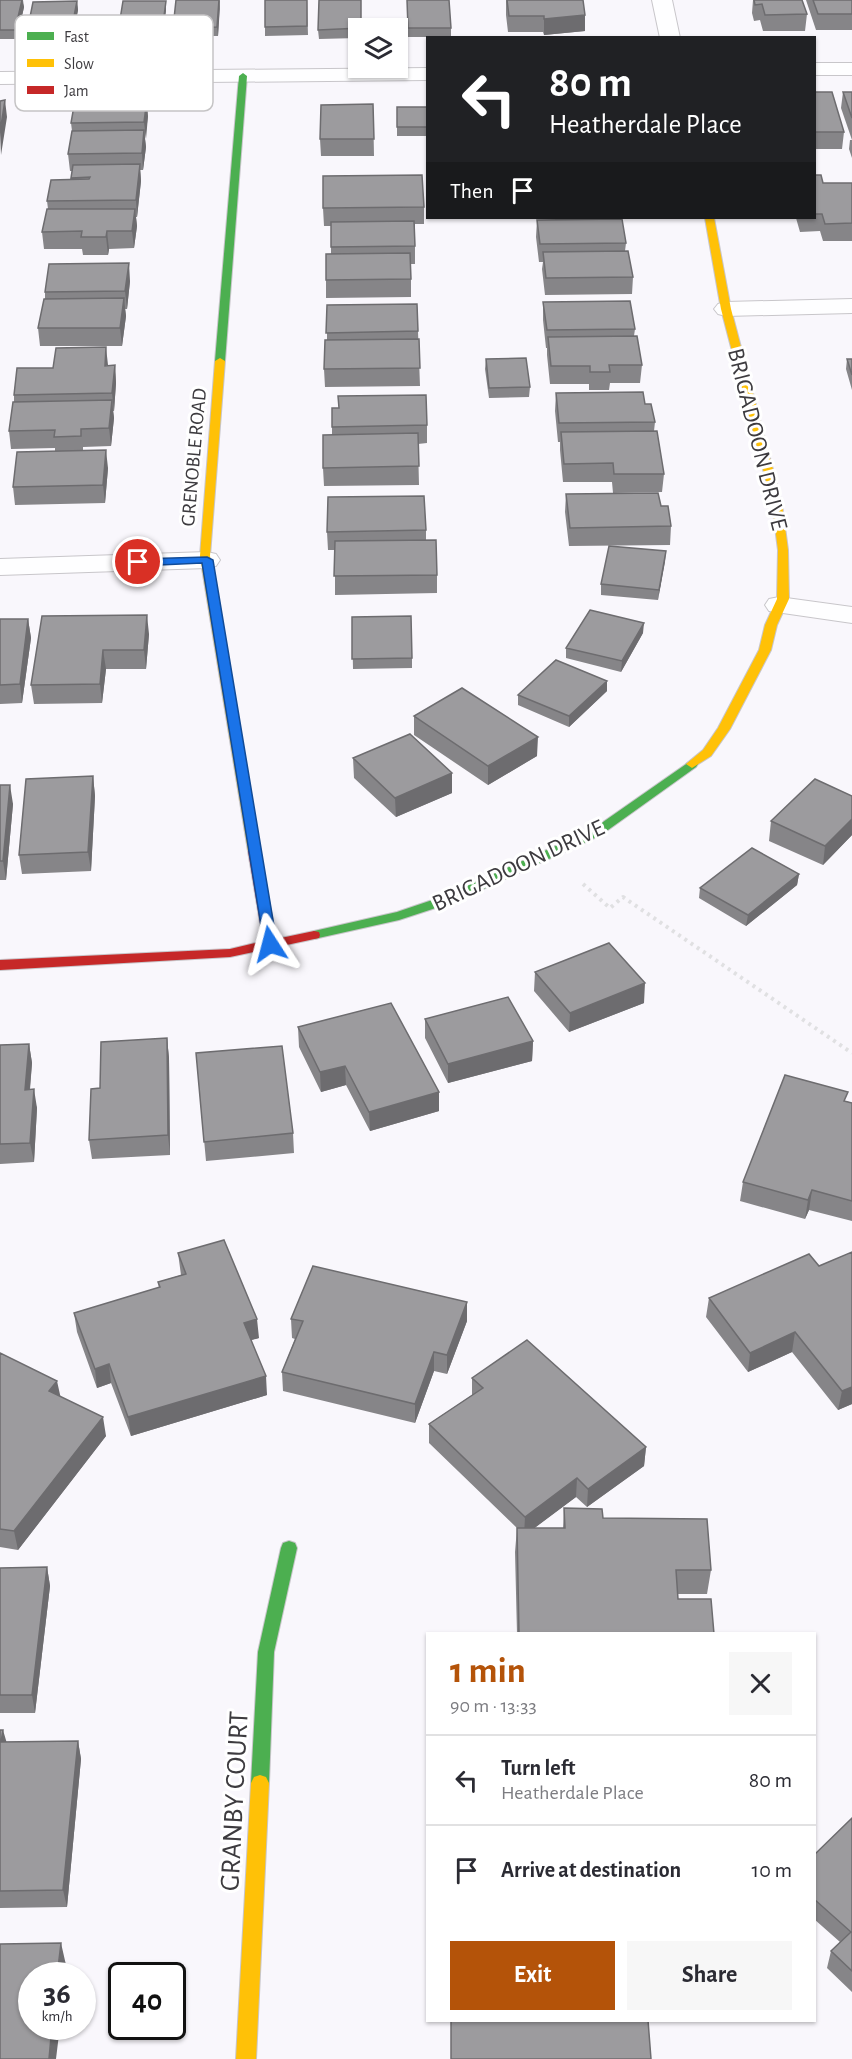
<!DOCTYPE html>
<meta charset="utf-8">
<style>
body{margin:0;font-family:"Alegreya Sans",sans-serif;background:#f7f7f7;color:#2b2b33;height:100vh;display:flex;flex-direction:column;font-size:22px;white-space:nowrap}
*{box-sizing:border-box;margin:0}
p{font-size:20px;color:#7c7c81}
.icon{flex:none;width:33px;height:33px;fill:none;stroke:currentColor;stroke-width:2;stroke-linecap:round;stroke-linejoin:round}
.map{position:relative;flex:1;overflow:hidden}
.sheet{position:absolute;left:426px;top:1632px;width:390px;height:390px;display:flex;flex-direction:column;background:#fff;border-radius:0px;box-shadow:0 2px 4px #0004}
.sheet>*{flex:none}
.guide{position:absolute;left:426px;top:36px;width:390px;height:183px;border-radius:0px;box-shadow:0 2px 4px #0004;background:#202124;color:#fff;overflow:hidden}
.buttons{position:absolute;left:348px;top:18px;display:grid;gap:12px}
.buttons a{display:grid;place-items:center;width:60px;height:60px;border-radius:0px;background:#fff;box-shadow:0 2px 4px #0004;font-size:30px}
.speed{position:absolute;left:18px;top:1962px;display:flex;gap:12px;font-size:30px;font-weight:700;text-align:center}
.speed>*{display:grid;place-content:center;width:78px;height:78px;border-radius:50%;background:#fff;box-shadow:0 2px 4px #0004;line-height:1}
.speed small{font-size:15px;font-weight:400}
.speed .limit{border:3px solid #111;border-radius:9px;background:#fff;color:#111}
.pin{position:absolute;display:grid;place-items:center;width:51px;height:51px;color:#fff;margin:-26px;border:3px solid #fff;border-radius:50%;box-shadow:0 2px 6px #0007}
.me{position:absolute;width:66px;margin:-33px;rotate:351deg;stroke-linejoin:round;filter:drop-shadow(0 0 4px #0008)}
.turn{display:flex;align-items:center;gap:21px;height:126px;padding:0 24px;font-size:27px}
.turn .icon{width:78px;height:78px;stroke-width:2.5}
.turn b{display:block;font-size:42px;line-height:51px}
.then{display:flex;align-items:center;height:57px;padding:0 24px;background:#0003;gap:12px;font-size:22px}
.round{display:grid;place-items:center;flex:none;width:63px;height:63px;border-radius:0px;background:#f7f7f7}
.head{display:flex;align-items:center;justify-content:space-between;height:102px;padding:0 24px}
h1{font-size:36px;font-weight:600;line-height:45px;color:#b45309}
.cta{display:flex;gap:12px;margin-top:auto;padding:12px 24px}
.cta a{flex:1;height:69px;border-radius:0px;background:#b45309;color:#fff;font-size:24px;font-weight:600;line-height:69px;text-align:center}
.cta a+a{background:#f7f7f7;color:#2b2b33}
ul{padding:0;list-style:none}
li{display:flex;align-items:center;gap:18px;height:90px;padding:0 24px;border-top:2px solid #e1e1e2}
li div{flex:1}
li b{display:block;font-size:22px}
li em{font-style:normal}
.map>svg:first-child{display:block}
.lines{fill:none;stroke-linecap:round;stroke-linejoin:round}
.street-casing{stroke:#c8c6ca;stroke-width:2}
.fast-casing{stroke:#c8c6ca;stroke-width:2}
.slow-casing{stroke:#c8c6ca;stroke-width:2}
.jam-casing{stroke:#c8c6ca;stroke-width:2}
.path{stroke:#e0e0e2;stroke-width:4;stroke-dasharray:3 4.5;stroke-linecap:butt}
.street{fill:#fefeff;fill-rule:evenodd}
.fast{fill:#4caf50;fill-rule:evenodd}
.slow{fill:#ffc107;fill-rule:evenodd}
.jam{fill:#c62828;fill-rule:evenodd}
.wall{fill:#868588}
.shaded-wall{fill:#6d6c6f}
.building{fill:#9c9b9e;stroke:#6d6c6f;stroke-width:1.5}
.route{fill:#1a73e8;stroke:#114b97;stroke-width:1.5}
.labels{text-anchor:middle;stroke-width:6;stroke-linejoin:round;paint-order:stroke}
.far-street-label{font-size:20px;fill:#3d3b3f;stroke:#fff}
.street-label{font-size:24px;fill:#3d3b3f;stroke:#fff}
.near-street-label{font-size:28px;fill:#3d3b3f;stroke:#fff}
.key{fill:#fff;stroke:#c5c4c5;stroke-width:1.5}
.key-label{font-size:16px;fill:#3d3b3f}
</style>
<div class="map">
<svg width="852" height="2059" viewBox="0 0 852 2059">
<rect width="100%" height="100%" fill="#f9f7fc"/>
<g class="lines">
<defs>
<path id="street" d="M 652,0 L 672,0 L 680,38 L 660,38 Z
M 814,63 L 852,63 L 852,75 L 814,75 Z
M 428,68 L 428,80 L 0,84 L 0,72 Z
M 852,299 L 852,313 L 726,316 L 718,314 L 714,309 L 718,304 L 726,302 Z
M 207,552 L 216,554 L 220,560 L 216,566 L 207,568 L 0,575 L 0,559 Z
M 779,597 L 852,607 L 852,623 L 769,611 L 765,605 L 769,599 Z"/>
<path id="fast" d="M 243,73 L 247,76 L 225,361 L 220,364 L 215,361 L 239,76 Z
M 692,760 L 696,761 L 698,764 L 696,767 L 601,835 L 457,901 L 399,920 L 314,939 L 308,935 L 314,931 L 397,912 L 447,895 L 593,829 Z
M 289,1541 L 295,1543 L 297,1548 L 274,1652 L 269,1783 L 266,1789 L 260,1791 L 254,1789 L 251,1783 L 258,1652 L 281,1548 L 283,1543 Z"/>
<path id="slow" d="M 705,218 L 714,218 L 731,309 L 782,504 L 788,550 L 789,599 L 777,625 L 771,650 L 730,729 L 711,756 L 692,768 L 686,764 L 703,750 L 718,728 L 759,650 L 765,625 L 777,599 L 778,550 L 772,504 L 721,309 Z
M 220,358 L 225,361 L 210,556 L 260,851 L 254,855 L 248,851 L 200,556 L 215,361 Z
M 260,1775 L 266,1777 L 269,1783 L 256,2059 L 236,2059 L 251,1783 L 254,1777 Z"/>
<path id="jam" d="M 254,847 L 260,851 L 276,939 L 314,931 L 319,932 L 320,935 L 319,938 L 230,957 L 0,970 L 0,960 L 230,949 L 263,941 L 248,851 Z"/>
</defs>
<use href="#street" class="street-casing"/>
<use href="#fast" class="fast-casing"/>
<use href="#slow" class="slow-casing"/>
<use href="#jam" class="jam-casing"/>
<path class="path" d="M 583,884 L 610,908 L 623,897 L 852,1053"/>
<use href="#street" class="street"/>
<use href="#fast" class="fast"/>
<use href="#slow" class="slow"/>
<use href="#jam" class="jam"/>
</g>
<path class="wall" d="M 0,0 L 23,0 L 24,7 L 17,39 L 0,39 Z
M 220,0 L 218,36 L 173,36 L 173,28 Z
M 307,0 L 308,35 L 265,36 L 265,27 Z
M 407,0 L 451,28 L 451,37 L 408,37 Z
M 506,0 L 585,15 L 585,31 L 544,35 L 543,32 L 508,32 L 506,15 Z
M 753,0 L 802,0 L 807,14 L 805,31 L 763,31 L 760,20 L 754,21 L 752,13 Z
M 806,0 L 852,0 L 852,30 L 816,30 Z
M 77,1 L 78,10 L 72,41 L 28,41 L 27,32 Z
M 166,10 L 162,40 L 118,41 L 118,32 Z
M 358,28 L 358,38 L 319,39 L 318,30 Z
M 814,92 L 844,132 L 842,149 L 814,149 Z
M 843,92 L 852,92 L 852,158 L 849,149 L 850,140 L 852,140 L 841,108 Z
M 373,104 L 374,156 L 321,156 L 320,139 Z
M 397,107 L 428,107 L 428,136 L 397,136 Z
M 148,116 L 145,139 L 146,147 L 143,170 L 140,170 L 141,181 L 137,217 L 136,217 L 137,226 L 134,248 L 109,249 L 108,255 L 83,255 L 82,249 L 44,249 L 42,232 L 48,209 L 47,201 L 71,180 L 72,171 L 70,171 L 68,154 L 72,131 L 71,123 Z
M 814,175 L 823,183 L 852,183 L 852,241 L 823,241 L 820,231 L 800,232 L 796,218 L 814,218 Z
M 424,207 L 424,224 L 415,224 L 415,264 L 411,264 L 411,297 L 326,298 L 326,280 L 331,254 L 331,226 L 324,226 L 323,208 Z
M 537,220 L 626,243 L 625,251 L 633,277 L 632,294 L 545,295 L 542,269 L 543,262 L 539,262 L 536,237 Z
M 130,281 L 127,309 L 125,309 L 126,316 L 122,346 L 40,346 L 38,328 L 45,299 L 45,292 Z
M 543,302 L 635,329 L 634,336 L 642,365 L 640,383 L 610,383 L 609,390 L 589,390 L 589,384 L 550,384 L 547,355 L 547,348 L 546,348 L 543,320 Z
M 417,304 L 420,386 L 325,387 L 324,369 L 327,340 L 327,305 Z
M 486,359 L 530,387 L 529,397 L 489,398 L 485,369 Z
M 847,359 L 852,359 L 852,390 L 846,369 Z
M 115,365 L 116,383 L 114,411 L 113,411 L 114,418 L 111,446 L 83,447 L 83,450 L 108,468 L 105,503 L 15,505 L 13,487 L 55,451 L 55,448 L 11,449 L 9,431 L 14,402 L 14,395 L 108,366 Z
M 556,393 L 645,404 L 655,422 L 654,431 L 664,474 L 662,492 L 613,493 L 612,482 L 563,482 L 560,450 L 560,442 L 558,442 L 555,411 Z
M 332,408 L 427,425 L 427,443 L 418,444 L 419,485 L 324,486 L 323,468 L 332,435 Z
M 566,494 L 661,506 L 671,526 L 670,545 L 569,546 L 565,512 Z
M 426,530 L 426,540 L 437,575 L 437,593 L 335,595 L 335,550 L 328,550 L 327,532 Z
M 666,551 L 658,600 L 601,595 L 601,584 Z
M 42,616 L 149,634 L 146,669 L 106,669 L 102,703 L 34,704 L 31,685 Z
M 352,617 L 412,658 L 412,668 L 353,669 Z
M 0,619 L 28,619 L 31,638 L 22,703 L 0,704 Z
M 643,633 L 621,672 L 566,658 L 566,648 Z
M 607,691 L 569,727 L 518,705 L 518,695 Z
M 414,716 L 537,756 L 488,785 L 414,735 Z
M 353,758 L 452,773 L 452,793 L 396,817 L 354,778 Z
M 93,776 L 95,796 L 91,871 L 22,874 L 19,855 Z
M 0,785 L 13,804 L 6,880 L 0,880 Z
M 852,796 L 852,835 L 823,865 L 769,841 L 771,821 Z
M 799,874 L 797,885 L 746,926 L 699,898 L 700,888 Z
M 535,972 L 644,1003 L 569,1032 L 534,991 Z
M 425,1019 L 533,1041 L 532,1061 L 448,1083 L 425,1038 Z
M 298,1027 L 439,1092 L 439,1111 L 370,1131 L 346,1085 L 321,1092 L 299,1047 Z
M 167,1038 L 169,1058 L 170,1155 L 92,1159 L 89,1140 L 100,1088 Z
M 29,1044 L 32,1063 L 30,1090 L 37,1108 L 34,1162 L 0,1164 L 0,1045 Z
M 196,1053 L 293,1133 L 294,1153 L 206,1161 Z
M 846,1101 L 852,1103 L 852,1221 L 809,1210 L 805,1219 L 740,1201 L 743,1182 Z
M 852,1252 L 852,1404 L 838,1410 L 792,1352 L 748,1372 L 706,1317 L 709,1298 L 819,1266 Z
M 178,1253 L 259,1338 L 251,1340 L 267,1395 L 131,1436 L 111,1383 L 97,1388 L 77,1332 L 74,1313 L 159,1288 L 158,1282 L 181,1275 Z
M 467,1302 L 467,1321 L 447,1374 L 434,1371 L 415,1423 L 283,1391 L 282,1372 L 295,1339 L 292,1338 L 291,1319 Z
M 0,1353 L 60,1396 L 106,1436 L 18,1550 L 0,1547 Z
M 472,1378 L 646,1447 L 644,1466 L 587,1507 L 576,1497 L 534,1528 L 563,1528 L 564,1508 L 603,1518 L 711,1570 L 707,1594 L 678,1594 L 678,1599 L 714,1634 L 517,1634 L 515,1552 L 517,1528 L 429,1443 L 429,1424 L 472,1395 Z
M 47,1567 L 50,1586 L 35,1713 L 0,1713 L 0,1568 Z
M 0,1730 L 6,1742 L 78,1741 L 81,1759 L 67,1907 L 0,1908 Z
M 852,1818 L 852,1992 L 827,1968 L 831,1951 L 840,1942 L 814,1919 L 814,1855 Z"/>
<path class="shaded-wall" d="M 22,0 L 24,7 L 17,39 L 15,30 Z
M 220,0 L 220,6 L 218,36 L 217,27 Z
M 77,1 L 78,10 L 72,41 L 71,32 Z
M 166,1 L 166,10 L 162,40 L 162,31 Z
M 585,15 L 585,31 L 544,35 L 544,19 Z
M 147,99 L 148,116 L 146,139 L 144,122 Z
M 5,100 L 7,117 L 1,155 L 0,132 Z
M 144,130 L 146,147 L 143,170 L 142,153 Z
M 140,164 L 141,181 L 137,217 L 136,200 Z
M 135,209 L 137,226 L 134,248 L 132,231 Z
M 107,231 L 109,249 L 108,255 L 106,237 Z
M 129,263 L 130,281 L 127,309 L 125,291 Z
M 124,298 L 126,316 L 122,346 L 120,328 Z
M 106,347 L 108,365 L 105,366 Z
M 115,365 L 116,383 L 114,411 L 112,393 Z
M 112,400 L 114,418 L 111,446 L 109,428 Z
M 106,450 L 108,468 L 105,503 L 103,485 Z
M 666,551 L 665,562 L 658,600 L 659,590 Z
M 147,615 L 149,634 L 146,669 L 144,650 Z
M 28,619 L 31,638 L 22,703 L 20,684 Z
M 644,623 L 643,633 L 621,672 L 622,661 Z
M 103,650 L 106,669 L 102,703 L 100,684 Z
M 607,681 L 607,691 L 569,727 L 569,716 Z
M 538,737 L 537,756 L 488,785 L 488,766 Z
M 452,773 L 452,793 L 396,817 L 395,798 Z
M 93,776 L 95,796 L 91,871 L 88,852 Z
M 10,785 L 13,804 L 6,880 L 3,861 Z
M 852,819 L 852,835 L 823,865 L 825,846 Z
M 799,874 L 797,885 L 746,926 L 748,915 Z
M 645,983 L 644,1003 L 569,1032 L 570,1013 Z
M 167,1038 L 169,1058 L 170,1155 L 168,1135 Z
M 533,1041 L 532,1061 L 448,1083 L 448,1064 Z
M 29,1044 L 32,1063 L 28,1109 L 25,1090 Z
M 345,1066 L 346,1085 L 321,1092 L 320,1072 Z
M 34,1089 L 37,1108 L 34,1162 L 30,1143 Z
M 439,1092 L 439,1111 L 370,1131 L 369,1112 Z
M 812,1190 L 809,1210 L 805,1219 L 808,1200 Z
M 467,1302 L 467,1321 L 447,1374 L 447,1355 Z
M 257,1319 L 259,1338 L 245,1342 L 244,1323 Z
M 795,1332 L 792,1352 L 748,1372 L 750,1353 Z
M 434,1352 L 434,1371 L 415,1423 L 415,1404 Z
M 109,1364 L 111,1383 L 97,1388 L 95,1369 Z
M 266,1376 L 267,1395 L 131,1436 L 128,1417 Z
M 57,1381 L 61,1399 L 49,1391 Z
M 852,1387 L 852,1404 L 838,1410 L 842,1391 Z
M 103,1417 L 106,1436 L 18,1550 L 14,1531 Z
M 646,1447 L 644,1466 L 587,1507 L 588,1489 Z
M 577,1478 L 576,1497 L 524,1536 L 525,1517 Z
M 47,1567 L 50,1586 L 35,1713 L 32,1695 Z
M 3,1730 L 8,1747 L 1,1742 Z
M 78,1741 L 81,1759 L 67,1907 L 63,1890 Z
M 61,1943 L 66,1965 L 65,1976 L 57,1976 Z
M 52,2026 L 60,2026 L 56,2059 L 49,2059 Z"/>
<path class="building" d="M 0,0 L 22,0 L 15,30 L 0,30 Z
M 176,0 L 219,0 L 217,27 L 173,28 Z
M 265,0 L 307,0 L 307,26 L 265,27 Z
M 319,0 L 361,0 L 361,28 L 318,30 Z
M 407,0 L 449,0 L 451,28 L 408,28 Z
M 507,0 L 583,0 L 585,15 L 544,19 L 544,16 L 509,16 Z
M 754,0 L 802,0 L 807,14 L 765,15 L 762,4 L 755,5 Z
M 813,0 L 852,0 L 852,14 L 818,14 Z
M 77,1 L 71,32 L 27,32 L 33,2 Z
M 123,1 L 166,1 L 162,31 L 118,32 Z
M 814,92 L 832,92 L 844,132 L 814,132 Z
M 843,92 L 852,92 L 852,118 Z
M 147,99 L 144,122 L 71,123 L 75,100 Z
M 5,100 L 0,132 L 0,101 Z
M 373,104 L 374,139 L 320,139 L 321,105 Z
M 397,107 L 428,107 L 428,127 L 397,127 Z
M 144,130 L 142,153 L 68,154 L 72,131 Z
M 140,164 L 136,200 L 47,201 L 51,180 L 89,179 L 90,177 L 71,178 L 73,165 Z
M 422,175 L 424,207 L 323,208 L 323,176 Z
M 814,175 L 821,175 L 823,183 L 852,183 L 852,223 L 825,224 L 822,214 L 814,214 Z
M 47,209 L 135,209 L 132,231 L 107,231 L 106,237 L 81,237 L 82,231 L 42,232 Z
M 622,219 L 626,243 L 540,244 L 537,220 Z
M 414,221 L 415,246 L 331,247 L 331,222 Z
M 628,251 L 633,277 L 546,278 L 543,252 Z
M 410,253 L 411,279 L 326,280 L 326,254 Z
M 129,263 L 125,291 L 45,292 L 49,264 Z
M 124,298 L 120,328 L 38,328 L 44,299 Z
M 630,301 L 635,329 L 547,330 L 543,302 Z
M 417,304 L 418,331 L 326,333 L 327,305 Z
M 637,336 L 642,365 L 609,365 L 610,372 L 590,372 L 590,366 L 551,366 L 548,337 Z
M 419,339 L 420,368 L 324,369 L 325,340 Z
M 106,347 L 105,366 L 115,365 L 112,393 L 14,395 L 17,368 L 53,368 L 56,348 Z
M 526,358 L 530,387 L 489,388 L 486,359 Z
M 847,359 L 852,359 L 852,375 Z
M 643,392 L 645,404 L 651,404 L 655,422 L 559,423 L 556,393 Z
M 426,395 L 427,425 L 332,427 L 332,408 L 339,408 L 338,396 Z
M 112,400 L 109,428 L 81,429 L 81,436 L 54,437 L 55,430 L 9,431 L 13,402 Z
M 657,431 L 664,474 L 614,474 L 613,463 L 564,464 L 561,432 Z
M 418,433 L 419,466 L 323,468 L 323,435 Z
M 106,450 L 103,485 L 13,487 L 17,452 Z
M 658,493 L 661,506 L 668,506 L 671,526 L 570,528 L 566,494 Z
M 424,496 L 426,530 L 327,532 L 328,497 Z
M 436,540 L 437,575 L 334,576 L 335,541 Z
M 609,546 L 666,551 L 659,590 L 601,584 Z
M 590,610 L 644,623 L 622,661 L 566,648 Z
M 147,615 L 144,650 L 103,650 L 100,684 L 31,685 L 42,616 Z
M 411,616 L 412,658 L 352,659 L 352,617 Z
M 0,619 L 28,619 L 20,684 L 0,685 Z
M 556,660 L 607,681 L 569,716 L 518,695 Z
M 462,688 L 538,737 L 488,766 L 414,716 Z
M 410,734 L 452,773 L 395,798 L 353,758 Z
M 93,776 L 88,852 L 19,855 L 26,779 Z
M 815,779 L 852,796 L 852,819 L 825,846 L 771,821 Z
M 0,785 L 10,785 L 3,861 L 0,861 Z
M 752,848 L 799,874 L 748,915 L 700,888 Z
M 609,943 L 645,983 L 570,1013 L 535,972 Z
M 508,997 L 533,1041 L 448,1064 L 425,1019 Z
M 391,1003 L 439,1092 L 369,1112 L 345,1066 L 320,1072 L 298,1027 Z
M 167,1038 L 168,1135 L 89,1140 L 91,1089 L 100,1088 L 101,1042 Z
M 29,1044 L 25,1090 L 34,1089 L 30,1143 L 0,1144 L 0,1045 Z
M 282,1046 L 293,1133 L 204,1142 L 196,1053 Z
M 785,1075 L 848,1092 L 844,1101 L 852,1103 L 852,1201 L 812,1190 L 808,1200 L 743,1182 Z
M 224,1240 L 257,1319 L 244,1323 L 266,1376 L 128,1417 L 109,1364 L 95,1369 L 74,1313 L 160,1287 L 158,1282 L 186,1274 L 178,1253 Z
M 852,1252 L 852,1387 L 842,1391 L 795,1332 L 750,1353 L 709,1298 L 809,1254 L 819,1266 Z
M 313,1266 L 467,1302 L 447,1355 L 434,1352 L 415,1404 L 282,1372 L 303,1321 L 291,1319 Z
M 527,1340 L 646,1447 L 588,1489 L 577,1478 L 525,1517 L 429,1424 L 483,1388 L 472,1378 Z
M 0,1353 L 57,1381 L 49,1391 L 103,1417 L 14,1531 L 0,1529 Z
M 564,1508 L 602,1509 L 603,1518 L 707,1519 L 711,1570 L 676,1570 L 678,1599 L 711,1599 L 714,1634 L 519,1634 L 517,1528 L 565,1528 Z
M 47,1567 L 32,1695 L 0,1695 L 0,1568 Z
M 0,1730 L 3,1730 L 1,1742 L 78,1741 L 63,1890 L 0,1891 Z
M 852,1818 L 852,1971 L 831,1951 L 851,1932 L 814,1899 L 814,1855 Z
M 61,1943 L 57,1976 L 32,1976 L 32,2026 L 52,2026 L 49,2059 L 0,2059 L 0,1944 Z
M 451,2020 L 648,2020 L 651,2059 L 451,2059 Z"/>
<path class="route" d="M 207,557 L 213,560 L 277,944 L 270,949 L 264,944 L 202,563 L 138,566 L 132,562 L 138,559 Z"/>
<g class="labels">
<g class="far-street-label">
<text transform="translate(193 457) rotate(-85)" y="7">GRENOBLE ROAD</text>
</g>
<g class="street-label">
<text transform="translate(758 439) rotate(76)" y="8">BRIGADOON DRIVE</text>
<text transform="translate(518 865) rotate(-25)" y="8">BRIGADOON DRIVE</text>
</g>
<g class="near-street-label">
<text transform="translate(233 1801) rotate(-87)" y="10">GRANBY COURT</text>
</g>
</g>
<rect x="15" y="15" width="198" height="96" rx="9" class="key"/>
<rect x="27" y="32" width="27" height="8" fill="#4caf50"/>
<rect x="27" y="59" width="27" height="8" fill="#ffc107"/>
<rect x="27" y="86" width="27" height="8" fill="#c62828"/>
<g class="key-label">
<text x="64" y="42">Fast</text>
<text x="64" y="69">Slow</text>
<text x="64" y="96">Jam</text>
</g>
</svg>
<div class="buttons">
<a><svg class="icon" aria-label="layers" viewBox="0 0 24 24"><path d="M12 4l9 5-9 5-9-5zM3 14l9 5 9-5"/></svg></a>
</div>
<div class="speed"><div>36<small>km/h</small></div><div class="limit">40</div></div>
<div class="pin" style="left:138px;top:562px;background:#d93025"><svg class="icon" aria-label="arrive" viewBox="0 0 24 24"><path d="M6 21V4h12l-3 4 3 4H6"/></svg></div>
<svg class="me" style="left:270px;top:944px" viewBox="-20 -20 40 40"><path d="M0-17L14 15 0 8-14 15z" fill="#1a73e8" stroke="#fff" stroke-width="4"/></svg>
<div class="guide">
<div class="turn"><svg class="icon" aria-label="left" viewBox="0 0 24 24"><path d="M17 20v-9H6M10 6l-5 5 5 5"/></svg><div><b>80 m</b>Heatherdale Place</div></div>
<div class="then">Then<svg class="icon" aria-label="arrive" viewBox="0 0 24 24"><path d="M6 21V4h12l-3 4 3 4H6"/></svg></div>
</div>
<section class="sheet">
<div class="head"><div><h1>1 min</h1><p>90 m · 13:33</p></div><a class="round"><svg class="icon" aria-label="close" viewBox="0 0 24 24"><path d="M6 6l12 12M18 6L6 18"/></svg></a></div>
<ul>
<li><svg class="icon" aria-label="left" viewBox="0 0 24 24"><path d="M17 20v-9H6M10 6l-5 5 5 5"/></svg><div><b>Turn left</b><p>Heatherdale Place</p></div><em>80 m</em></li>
<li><svg class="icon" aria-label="arrive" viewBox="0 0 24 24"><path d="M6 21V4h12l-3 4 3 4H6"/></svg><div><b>Arrive at destination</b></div><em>10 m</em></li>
</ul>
<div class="cta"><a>Exit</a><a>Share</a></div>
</section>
</div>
